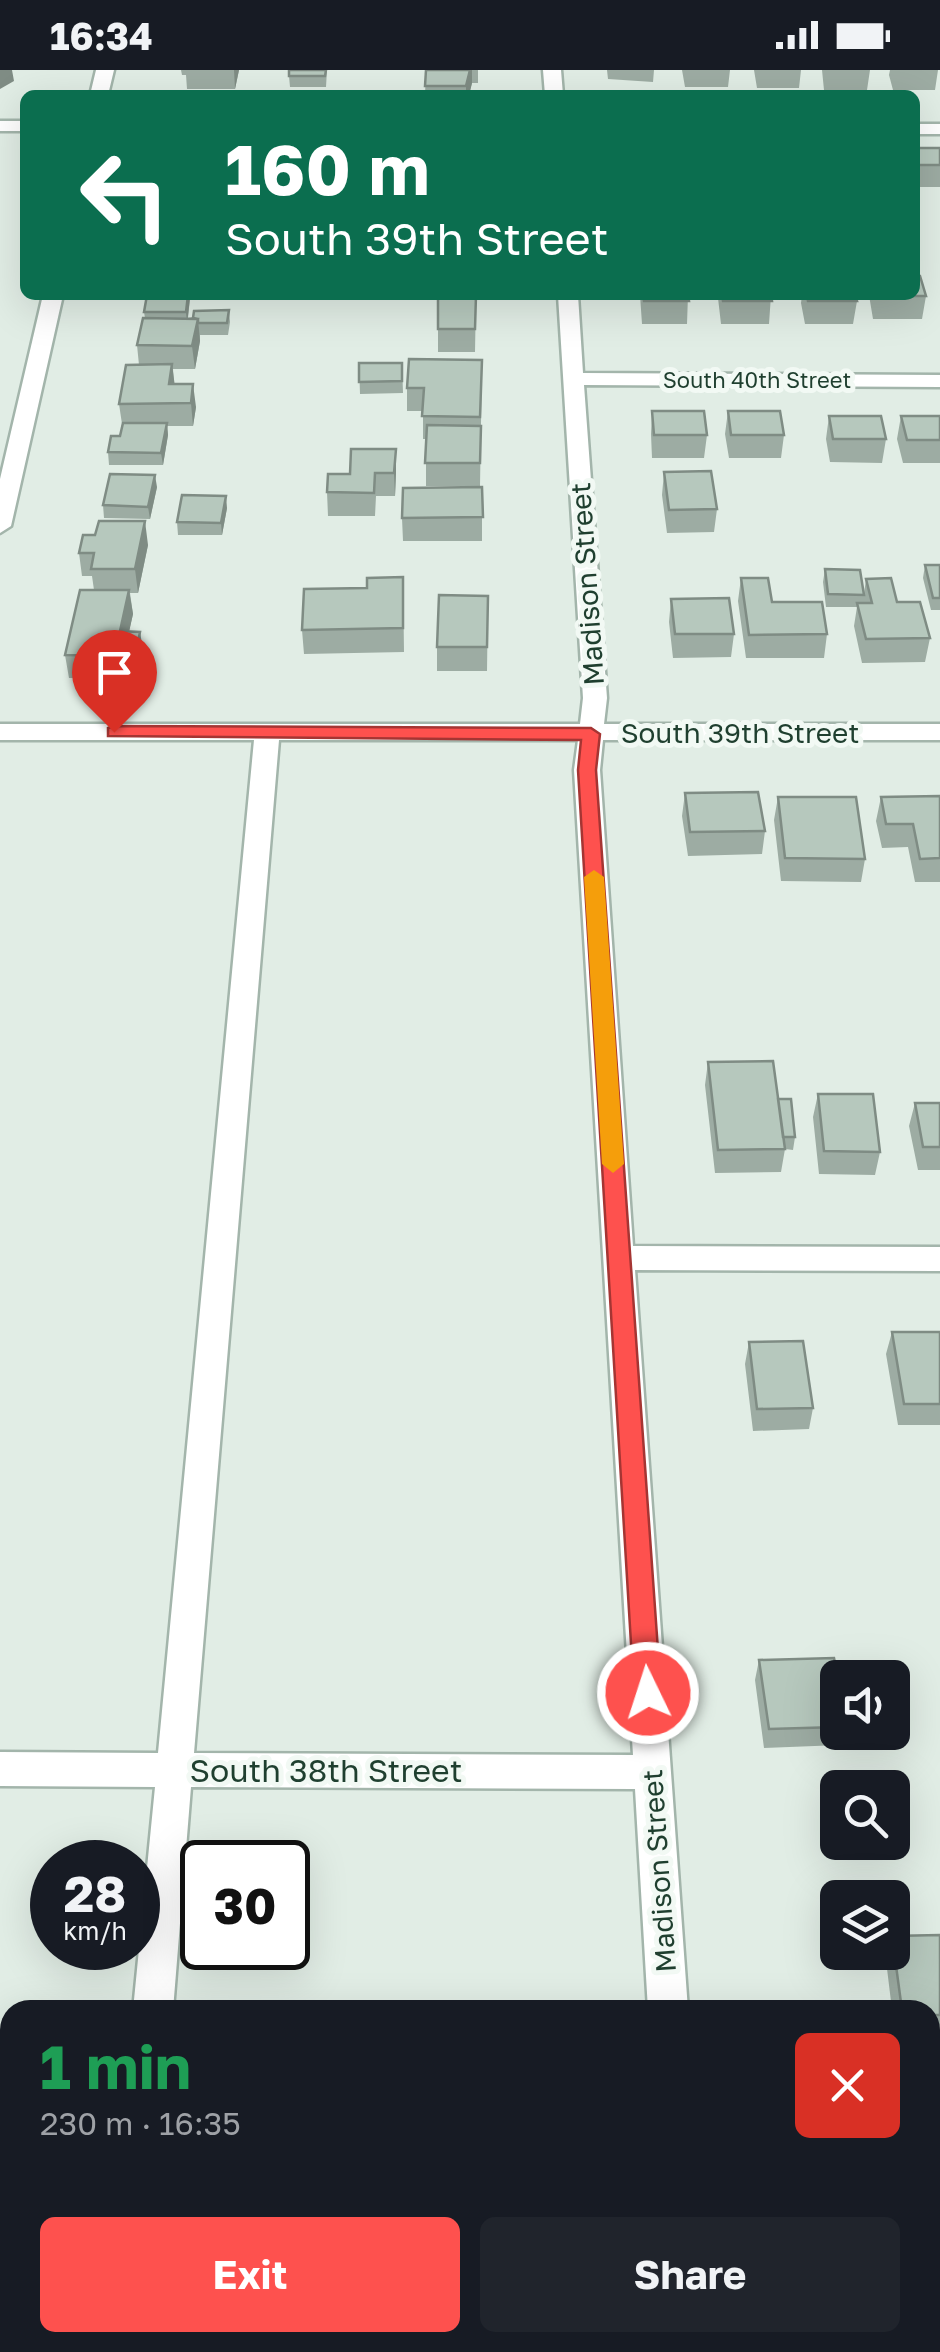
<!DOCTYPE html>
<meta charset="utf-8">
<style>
body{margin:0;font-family:"Golos Text",sans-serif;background:#20242c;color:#f1f3f6;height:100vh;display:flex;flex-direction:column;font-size:38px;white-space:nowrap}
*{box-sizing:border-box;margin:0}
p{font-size:32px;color:#9ea1a6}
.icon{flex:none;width:55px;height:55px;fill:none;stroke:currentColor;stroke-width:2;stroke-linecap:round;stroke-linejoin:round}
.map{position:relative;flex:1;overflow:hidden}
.drawer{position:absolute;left:0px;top:1930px;width:940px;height:352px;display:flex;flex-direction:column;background:#171b24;border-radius:30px 30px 0 0;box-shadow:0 10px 40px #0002}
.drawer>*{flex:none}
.hud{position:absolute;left:20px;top:20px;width:900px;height:210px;border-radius:15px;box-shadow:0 10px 40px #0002;background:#0b6e4f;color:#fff;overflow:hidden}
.tools{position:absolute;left:820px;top:1590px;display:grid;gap:20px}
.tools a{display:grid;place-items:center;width:90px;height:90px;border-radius:15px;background:#171b24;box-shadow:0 10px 40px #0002;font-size:50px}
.speed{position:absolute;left:30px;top:1770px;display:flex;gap:20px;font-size:50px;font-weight:700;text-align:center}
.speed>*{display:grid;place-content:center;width:130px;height:130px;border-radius:50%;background:#171b24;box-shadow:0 10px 40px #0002;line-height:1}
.speed small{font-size:25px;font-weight:400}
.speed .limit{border:5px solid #111;border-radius:15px;background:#fff;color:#111}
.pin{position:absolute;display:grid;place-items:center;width:85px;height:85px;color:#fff;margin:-102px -42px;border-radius:50% 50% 50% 0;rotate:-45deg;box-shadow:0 0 10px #0007}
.pin .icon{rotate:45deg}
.me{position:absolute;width:110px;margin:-55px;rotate:356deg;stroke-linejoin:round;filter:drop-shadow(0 0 8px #0008)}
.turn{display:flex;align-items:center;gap:35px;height:210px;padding:0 40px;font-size:45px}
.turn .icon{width:130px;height:130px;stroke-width:2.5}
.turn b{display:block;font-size:70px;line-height:85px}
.round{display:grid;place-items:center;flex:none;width:105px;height:105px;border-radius:15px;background:#20242c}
.headline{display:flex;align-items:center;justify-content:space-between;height:170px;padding:0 40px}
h1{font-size:60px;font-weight:700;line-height:75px;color:#1e9e55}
.action{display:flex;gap:20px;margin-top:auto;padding:20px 40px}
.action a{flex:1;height:115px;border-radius:15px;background:#fe514e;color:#fff;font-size:40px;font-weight:700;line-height:115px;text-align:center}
.action a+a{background:#20242c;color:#f1f3f6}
.status{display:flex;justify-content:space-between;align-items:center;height:70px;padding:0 50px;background:#171b24;direction:ltr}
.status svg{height:28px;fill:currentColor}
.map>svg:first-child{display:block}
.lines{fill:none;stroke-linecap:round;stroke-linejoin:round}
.minor-casing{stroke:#a3b5ab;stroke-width:5}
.minor{fill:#fff;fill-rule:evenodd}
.wall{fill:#9daca3}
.shaded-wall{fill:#7f8c84}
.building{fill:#b6c8bd;stroke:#7f8c84;stroke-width:2.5}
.route{fill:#fe514e;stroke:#a53533;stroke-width:2.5}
.slow{fill:#f59e0b}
.labels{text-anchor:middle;stroke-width:10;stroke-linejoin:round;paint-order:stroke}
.far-street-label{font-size:22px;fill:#1f3f2f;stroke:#f2f9f4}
.street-label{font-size:28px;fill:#1f3f2f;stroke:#f2f9f4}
.near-street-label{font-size:32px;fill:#1f3f2f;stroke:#f2f9f4}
</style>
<div class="status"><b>16:34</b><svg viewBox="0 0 49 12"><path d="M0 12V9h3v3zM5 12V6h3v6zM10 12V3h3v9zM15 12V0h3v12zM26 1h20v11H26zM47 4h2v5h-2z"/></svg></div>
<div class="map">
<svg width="940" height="2282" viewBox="0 0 940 2282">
<rect width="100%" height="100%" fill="#e1ede5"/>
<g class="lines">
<defs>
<path id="minor" d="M 96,0 L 114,0 L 108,25 L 90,25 Z
M 543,0 L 561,0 L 563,25 L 545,25 Z
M 0,51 L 25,51 L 25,61 L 0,61 Z
M 915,54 L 940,54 L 940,64 L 915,64 Z
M 43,225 L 63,225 L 11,456 L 0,463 L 0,409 Z
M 558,225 L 578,225 L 583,303 L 940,305 L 940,317 L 584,315 L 607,628 L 604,654 L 940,654 L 940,670 L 603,670 L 600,700 L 633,1176 L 940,1177 L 940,1201 L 635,1200 L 688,1940 L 648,1940 L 635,1719 L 191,1717 L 173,1940 L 133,1940 L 155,1717 L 0,1716 L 0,1682 L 158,1683 L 254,670 L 0,670 L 0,654 L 580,654 L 583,628 ZM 279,670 L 578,670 L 574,700 L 633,1685 L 194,1683 Z
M 930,2114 L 940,2114 L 940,2156 L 930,2156 Z
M 104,2272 L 146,2272 L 145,2282 L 103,2282 Z
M 669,2272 L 711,2272 L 712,2282 L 670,2282 Z"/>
</defs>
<use href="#minor" class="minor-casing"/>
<use href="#minor" class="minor"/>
</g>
<path class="wall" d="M 181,0 L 239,0 L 235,19 L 187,19 L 186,5 L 182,5 Z
M 327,0 L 326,17 L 290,17 L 289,6 Z
M 426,0 L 478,0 L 478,13 L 472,13 L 469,25 L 425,25 Z
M 607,0 L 654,0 L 653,12 L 608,9 Z
M 682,0 L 730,0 L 728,17 L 685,17 Z
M 754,0 L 801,0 L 799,18 L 757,18 Z
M 813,0 L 870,0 L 867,20 L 824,20 L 822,0 Z
M 890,0 L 938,0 L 935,20 L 893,20 L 889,5 Z
M 915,78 L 940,78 L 940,117 L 915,117 Z
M 419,225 L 476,225 L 475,282 L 438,282 L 438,226 Z
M 640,225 L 688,225 L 687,254 L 642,254 Z
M 694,225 L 771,225 L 769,254 L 721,254 L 718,228 L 694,228 Z
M 802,225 L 855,225 L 857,231 L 853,254 L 805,254 L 801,233 Z
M 869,225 L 926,226 L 922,249 L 873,249 Z
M 190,228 L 188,248 L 229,240 L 230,252 L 228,265 L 200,265 L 200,271 L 195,299 L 173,299 L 174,314 L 196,337 L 193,356 L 167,356 L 168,365 L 163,395 L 109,395 L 108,382 L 120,366 L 122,354 L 119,334 L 139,295 L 137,275 L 145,248 L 144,242 Z
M 482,290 L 480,416 L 426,416 L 426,369 L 423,369 L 423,341 L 407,341 L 407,318 Z
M 359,293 L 402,293 L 403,323 L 360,324 Z
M 652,341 L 707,365 L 704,388 L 652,388 L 651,364 Z
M 728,341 L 784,365 L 781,388 L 729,388 L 725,364 Z
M 829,346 L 886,369 L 882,393 L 830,392 L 826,369 Z
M 901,346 L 940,346 L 940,393 L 903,393 L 897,369 Z
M 396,402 L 395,426 L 376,426 L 375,446 L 328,446 L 327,422 L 328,404 Z
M 664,402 L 717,439 L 714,462 L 667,463 L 662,425 Z
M 157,417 L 150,449 L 104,448 L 103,435 Z
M 482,417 L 482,471 L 403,471 L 402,448 Z
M 227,438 L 222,465 L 178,465 L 177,452 Z
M 148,475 L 138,523 L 130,523 L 133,544 L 129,561 L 144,585 L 139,609 L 69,608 L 65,585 L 94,520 L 92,506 L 82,506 L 79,483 Z
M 925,495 L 940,495 L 940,540 L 931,540 L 923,508 Z
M 825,499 L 864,524 L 866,509 L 897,532 L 930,568 L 925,592 L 862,593 L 854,556 L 857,537 L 826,537 L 823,512 Z
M 403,507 L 404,582 L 304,584 L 302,560 L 367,518 Z
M 741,508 L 772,532 L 827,564 L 824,588 L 746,588 L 738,531 Z
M 488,526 L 487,601 L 437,601 L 437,577 Z
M 671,529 L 734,564 L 731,587 L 673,588 L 669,552 Z
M 685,723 L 765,761 L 762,784 L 688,786 L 682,746 Z
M 940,726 L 940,812 L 915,812 L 908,777 L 882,778 L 876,751 L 881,727 Z
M 778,727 L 865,789 L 861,812 L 781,811 L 774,750 Z
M 708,992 L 778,1029 L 795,1067 L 793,1080 L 785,1079 L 781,1102 L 715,1103 L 705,1015 Z
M 818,1024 L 880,1082 L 875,1105 L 819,1104 L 813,1047 Z
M 915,1033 L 940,1033 L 940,1100 L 918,1100 L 909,1056 Z
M 892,1262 L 940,1262 L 940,1355 L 898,1355 L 886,1284 Z
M 749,1272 L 813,1338 L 809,1359 L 753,1361 L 745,1294 Z
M 759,1590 L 838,1609 L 838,1662 L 844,1662 L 840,1675 L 764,1678 L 755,1610 Z
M 940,1865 L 940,1960 L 930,1960 L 930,1940 L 892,1940 L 885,1882 L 892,1882 L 892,1866 Z"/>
<path class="shaded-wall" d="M 0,0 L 12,0 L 14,11 L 0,19 Z
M 234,0 L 239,0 L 235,19 Z
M 470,0 L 472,0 L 472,13 L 469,25 L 466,25 L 466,16 Z
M 188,225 L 190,225 L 190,228 L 187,254 L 186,242 Z
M 198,249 L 200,271 L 195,299 L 192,276 Z
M 172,294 L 175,317 L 169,314 Z
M 193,314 L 196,337 L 193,356 L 191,333 Z
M 167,353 L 168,365 L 163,395 L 161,383 Z
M 396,379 L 396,402 L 395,426 L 394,403 Z
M 155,405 L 157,417 L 150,449 L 148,437 Z
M 226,426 L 227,438 L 222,465 L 221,453 Z
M 145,451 L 148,475 L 138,523 L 135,499 Z
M 129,520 L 133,544 L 124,585 L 120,561 Z
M 140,562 L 144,585 L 139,609 L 135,586 Z"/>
<path class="building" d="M 289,0 L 326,0 L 325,6 L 289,6 Z
M 426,0 L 470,0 L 466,16 L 425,16 Z
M 915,78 L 940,78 L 940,95 L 915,95 Z
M 915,206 L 920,206 L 926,226 L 877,226 L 915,225 Z
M 147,225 L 188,225 L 186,242 L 144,242 Z
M 438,225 L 476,225 L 475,259 L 438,259 Z
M 643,225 L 688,225 L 689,231 L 644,231 Z
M 722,225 L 771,225 L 772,231 L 723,231 Z
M 807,225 L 855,225 L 857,231 L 808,231 Z
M 229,240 L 227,253 L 198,253 L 198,249 L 193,248 L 194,241 Z
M 143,248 L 198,249 L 192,276 L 137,275 Z
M 409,289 L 482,290 L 480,347 L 422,346 L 424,318 L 407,318 Z
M 359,293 L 402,293 L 402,311 L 359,312 Z
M 172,294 L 169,314 L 193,314 L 191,333 L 119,334 L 126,295 Z
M 652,341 L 704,341 L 707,365 L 654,365 Z
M 728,341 L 780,341 L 784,365 L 731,365 Z
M 829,346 L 881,346 L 886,369 L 833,369 Z
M 901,346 L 940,346 L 940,370 L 907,370 Z
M 123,353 L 167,353 L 161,383 L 108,382 L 111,366 L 120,366 Z
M 427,355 L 481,356 L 480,393 L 425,393 Z
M 351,379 L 396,379 L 394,403 L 375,403 L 374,423 L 327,422 L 328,404 L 350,404 Z
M 711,401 L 717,439 L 669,440 L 664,402 Z
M 110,404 L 155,405 L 148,437 L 103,435 Z
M 482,417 L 483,447 L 402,448 L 403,418 Z
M 182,425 L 226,426 L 221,453 L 177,452 Z
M 99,451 L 145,451 L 135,499 L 91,499 L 94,483 L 79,483 L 83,465 L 95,465 Z
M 925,495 L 940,495 L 940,528 L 933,528 Z
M 825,499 L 860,500 L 864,525 L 828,524 Z
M 403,507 L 403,558 L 302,560 L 304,519 L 367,518 L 367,508 Z
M 741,508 L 768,508 L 772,532 L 822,532 L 827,564 L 749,565 Z
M 891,508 L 897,532 L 920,532 L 930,568 L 866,569 L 857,533 L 872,533 L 866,509 Z
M 80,520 L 129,520 L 120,561 L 140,562 L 135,586 L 65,585 Z
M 439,525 L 488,526 L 487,577 L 437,577 Z
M 729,528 L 734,564 L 675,564 L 671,529 Z
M 758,722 L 765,761 L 690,762 L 685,723 Z
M 940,726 L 940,788 L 920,789 L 913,754 L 886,754 L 881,727 Z
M 778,727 L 856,727 L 865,789 L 785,788 Z
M 773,991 L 785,1079 L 718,1080 L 708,992 Z
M 818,1024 L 873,1024 L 880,1082 L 824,1081 Z
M 778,1029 L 791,1029 L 795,1067 L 783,1067 Z
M 915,1033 L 940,1033 L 940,1077 L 923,1077 Z
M 892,1262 L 940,1262 L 940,1334 L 904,1334 Z
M 803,1271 L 813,1338 L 757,1339 L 749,1272 Z
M 834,1588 L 838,1609 L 838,1657 L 769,1659 L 759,1590 Z
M 940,1865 L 940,1945 L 930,1945 L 930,1940 L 902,1940 L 892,1866 Z"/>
<path class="route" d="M 114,656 L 591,658 L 600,664 L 596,700 L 661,1623 L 657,1632 L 648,1635 L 638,1632 L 634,1623 L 578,700 L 581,670 L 108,666 L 108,658 Z"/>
<path class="slow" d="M 594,800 L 604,807 L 624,1094 L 613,1103 L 602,1094 L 584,807 Z"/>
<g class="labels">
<g class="far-street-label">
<text x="757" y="318">South 40th Street</text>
</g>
<g class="street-label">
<text transform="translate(587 514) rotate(-94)" y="10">Madison Street</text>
<text x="740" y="673">South 39th Street</text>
<text transform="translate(659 1801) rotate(-94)" y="10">Madison Street</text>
</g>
<g class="near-street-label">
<text x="326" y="1712">South 38th Street</text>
</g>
</g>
</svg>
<div class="tools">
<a><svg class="icon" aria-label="sound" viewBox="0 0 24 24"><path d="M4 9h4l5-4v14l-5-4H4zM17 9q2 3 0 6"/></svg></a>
<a><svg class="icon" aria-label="search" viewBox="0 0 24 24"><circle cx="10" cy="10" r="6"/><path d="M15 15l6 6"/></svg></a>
<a><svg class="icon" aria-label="layers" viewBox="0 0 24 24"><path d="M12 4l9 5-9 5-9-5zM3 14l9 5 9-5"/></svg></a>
</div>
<div class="speed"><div>28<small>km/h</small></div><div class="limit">30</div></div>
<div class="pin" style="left:114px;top:662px;background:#d93025"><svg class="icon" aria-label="arrive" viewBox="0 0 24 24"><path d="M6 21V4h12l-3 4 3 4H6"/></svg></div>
<svg class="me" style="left:648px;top:1623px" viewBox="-20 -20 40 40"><circle r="17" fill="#fe514e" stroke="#fff" stroke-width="3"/><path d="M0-11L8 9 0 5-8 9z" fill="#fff"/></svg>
<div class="hud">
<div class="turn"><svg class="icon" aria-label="left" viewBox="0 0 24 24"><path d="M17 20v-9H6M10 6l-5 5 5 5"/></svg><div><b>160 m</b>South 39th Street</div></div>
</div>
<section class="drawer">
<div class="headline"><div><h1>1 min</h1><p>230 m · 16:35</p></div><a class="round" style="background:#d93025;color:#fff"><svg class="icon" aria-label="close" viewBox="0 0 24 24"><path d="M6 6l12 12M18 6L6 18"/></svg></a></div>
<div class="action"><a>Exit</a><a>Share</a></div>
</section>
</div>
